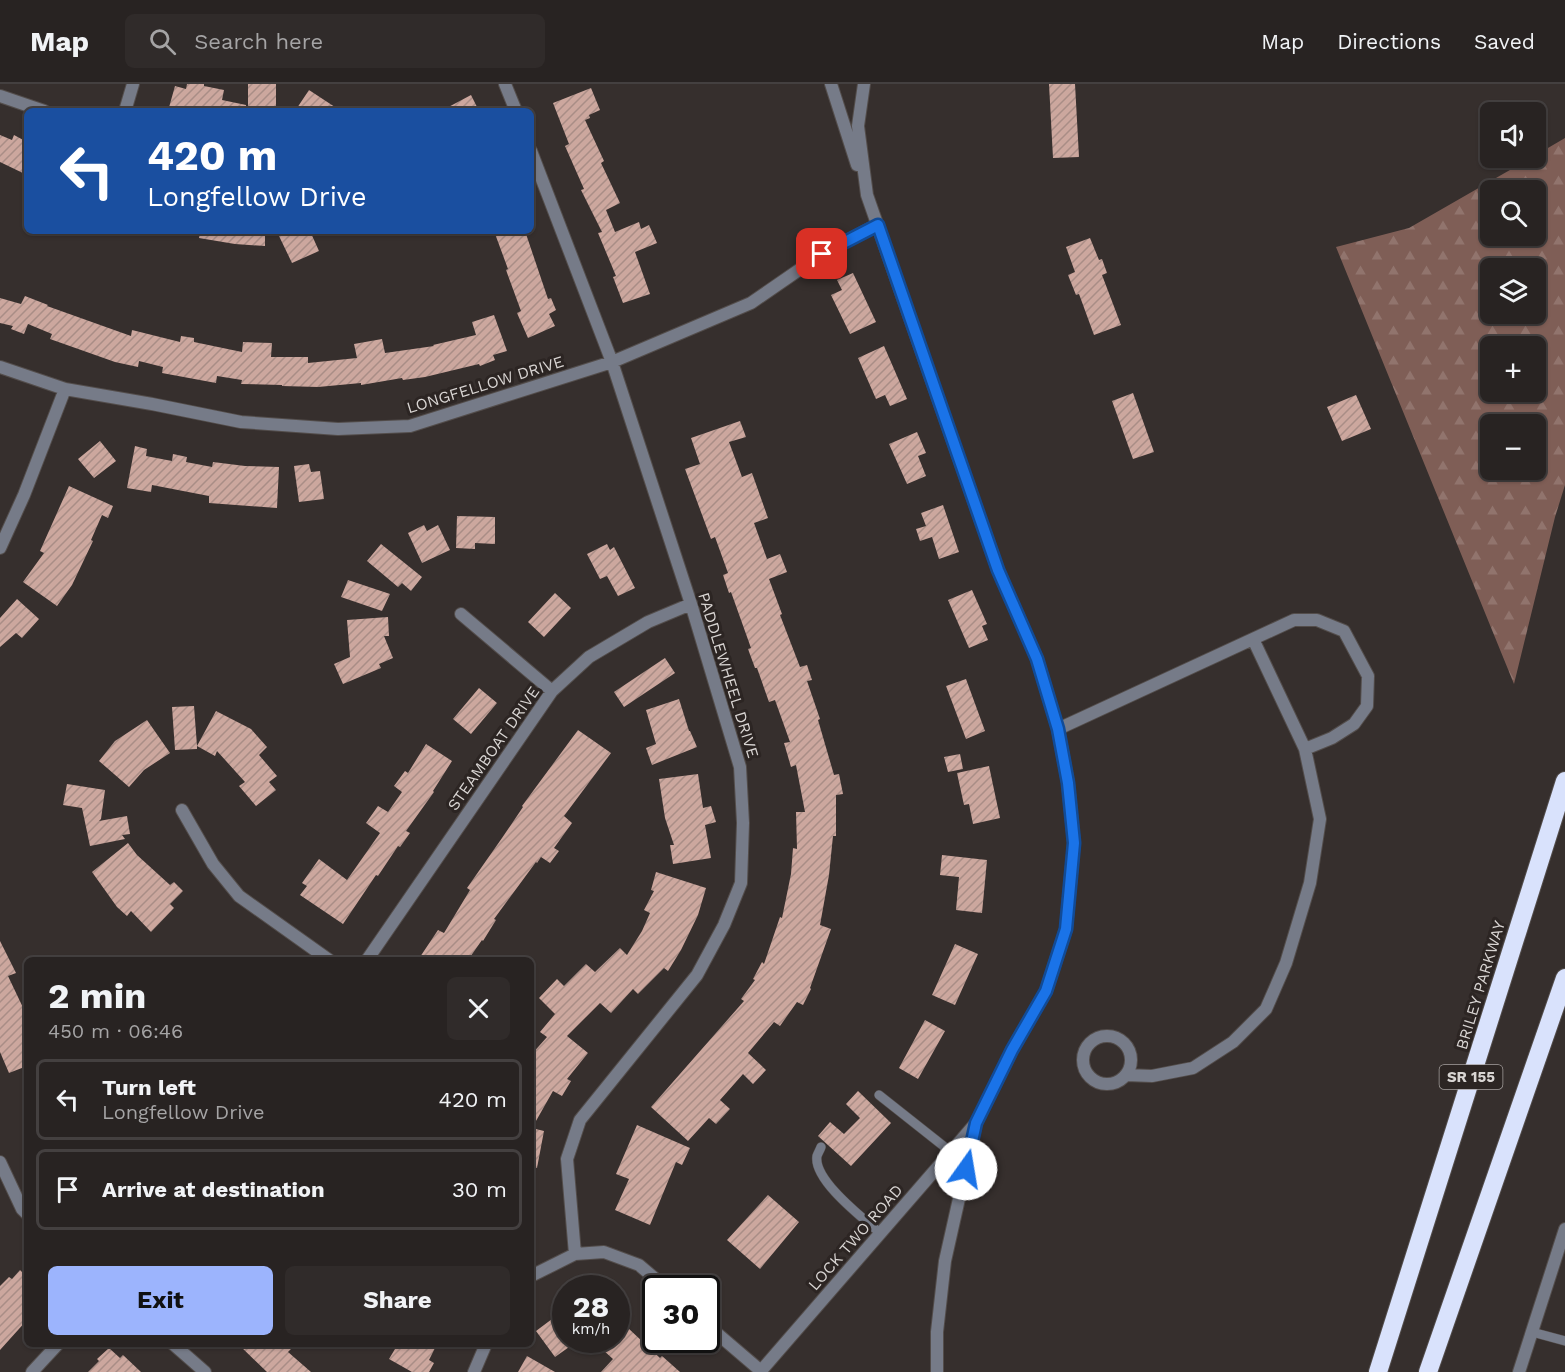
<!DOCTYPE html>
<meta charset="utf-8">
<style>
body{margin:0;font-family:"Work Sans",sans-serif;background:#302b2a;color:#f1f3f6;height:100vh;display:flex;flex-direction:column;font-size:22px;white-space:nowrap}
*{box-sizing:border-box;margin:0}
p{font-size:20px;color:#a5a4a5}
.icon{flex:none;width:33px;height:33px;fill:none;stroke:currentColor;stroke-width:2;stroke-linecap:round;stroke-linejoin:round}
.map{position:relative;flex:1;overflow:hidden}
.drawer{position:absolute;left:24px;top:873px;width:510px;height:390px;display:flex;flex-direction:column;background:#282322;border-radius:9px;box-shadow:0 2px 4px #0004,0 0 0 2px #444040}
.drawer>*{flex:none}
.guide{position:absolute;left:24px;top:24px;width:510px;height:126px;border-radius:9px;box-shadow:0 2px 4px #0004,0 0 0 2px #444040;background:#1a4fa0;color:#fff;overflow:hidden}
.controls{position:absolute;left:1480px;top:18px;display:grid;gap:12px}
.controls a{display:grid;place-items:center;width:66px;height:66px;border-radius:9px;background:#282322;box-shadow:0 2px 4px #0004,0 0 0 2px #444040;font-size:30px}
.speed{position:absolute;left:552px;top:1191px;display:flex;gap:12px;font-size:30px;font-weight:700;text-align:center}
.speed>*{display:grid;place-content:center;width:78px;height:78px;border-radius:50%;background:#282322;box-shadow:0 2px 4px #0004,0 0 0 2px #444040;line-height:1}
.speed small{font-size:15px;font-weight:400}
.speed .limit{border:3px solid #111;border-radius:9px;background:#fff;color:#111}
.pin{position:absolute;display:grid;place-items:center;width:51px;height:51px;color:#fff;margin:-26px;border-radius:12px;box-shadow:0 3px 9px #0006}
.me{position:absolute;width:66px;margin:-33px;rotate:13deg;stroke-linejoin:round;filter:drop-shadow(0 0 4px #0008)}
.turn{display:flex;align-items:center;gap:21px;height:126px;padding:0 24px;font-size:27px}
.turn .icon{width:78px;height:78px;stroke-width:2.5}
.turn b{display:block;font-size:42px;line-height:51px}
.round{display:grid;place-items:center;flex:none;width:63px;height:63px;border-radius:9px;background:#302b2a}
.head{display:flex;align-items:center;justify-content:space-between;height:102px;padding:0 24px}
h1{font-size:36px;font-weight:700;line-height:45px}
.action{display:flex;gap:12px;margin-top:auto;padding:12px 24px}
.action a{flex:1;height:69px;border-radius:9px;background:#9cb4fd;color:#111;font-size:24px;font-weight:700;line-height:69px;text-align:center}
.action a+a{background:#302b2a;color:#f1f3f6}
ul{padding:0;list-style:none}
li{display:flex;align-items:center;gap:18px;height:81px;margin:0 12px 9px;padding:0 12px;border:3px solid #444040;border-radius:9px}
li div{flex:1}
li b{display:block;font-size:22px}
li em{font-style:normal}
header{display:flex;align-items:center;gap:36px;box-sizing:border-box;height:84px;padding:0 30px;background:#282322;border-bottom:2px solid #444040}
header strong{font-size:28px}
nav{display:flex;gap:33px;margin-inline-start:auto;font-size:21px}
.search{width:420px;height:54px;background:#302b2a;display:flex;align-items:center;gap:15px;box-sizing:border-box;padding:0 21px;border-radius:9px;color:#a5a4a5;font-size:22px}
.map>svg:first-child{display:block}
.forest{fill:url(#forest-firs);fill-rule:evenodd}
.building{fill:url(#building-hatch)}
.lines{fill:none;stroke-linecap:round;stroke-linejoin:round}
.lane-casing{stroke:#534d4b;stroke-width:10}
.street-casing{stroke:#534d4b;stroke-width:14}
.highway-casing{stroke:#534d4b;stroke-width:20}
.lane{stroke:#767b88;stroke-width:9}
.street{stroke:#767b88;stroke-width:12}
.highway{stroke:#d9e2fc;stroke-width:18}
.route-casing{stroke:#114b97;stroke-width:15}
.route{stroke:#1a73e8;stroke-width:10}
.labels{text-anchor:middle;stroke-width:6;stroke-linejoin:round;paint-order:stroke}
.shield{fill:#2c2523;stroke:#a5a09e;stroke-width:1.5}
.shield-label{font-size:15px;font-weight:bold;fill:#d9d5d3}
.street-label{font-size:16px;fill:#d9d5d3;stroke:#2c2523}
</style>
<header>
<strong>Map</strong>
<div class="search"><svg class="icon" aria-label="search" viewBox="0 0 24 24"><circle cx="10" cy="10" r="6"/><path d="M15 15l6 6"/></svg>Search here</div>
<nav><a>Map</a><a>Directions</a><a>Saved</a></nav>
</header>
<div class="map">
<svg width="1565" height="1288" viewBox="0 0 1565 1288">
<defs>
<pattern id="forest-firs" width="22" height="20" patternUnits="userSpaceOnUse" patternTransform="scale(1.5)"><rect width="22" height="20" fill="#7f5e56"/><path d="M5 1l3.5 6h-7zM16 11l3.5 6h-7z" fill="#91746d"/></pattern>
<pattern id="building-hatch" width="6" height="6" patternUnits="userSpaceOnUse" patternTransform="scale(1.5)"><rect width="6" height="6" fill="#cca79e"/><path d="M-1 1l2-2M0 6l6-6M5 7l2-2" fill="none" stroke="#a98d86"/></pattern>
</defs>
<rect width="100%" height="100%" fill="#362f2d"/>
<path class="forest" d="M 1565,54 L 1565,401 L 1555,433 L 1514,600 L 1336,163 L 1409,144 L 1531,74 L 1536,74 L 1536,71 ZM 1536,106 L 1536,152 L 1491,152 L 1491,106 ZM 1536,184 L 1536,230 L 1491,230 L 1491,184 ZM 1491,262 L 1536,262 L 1536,308 L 1491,308 ZM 1491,340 L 1536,340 L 1536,386 L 1491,386 Z"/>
<path class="building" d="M 187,0 L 204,0 L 204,2 L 224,6 L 222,16 L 246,21 L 246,27 L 168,27 L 175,2 L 186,5 Z
M 248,0 L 276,0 L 276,27 L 248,27 Z
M 1049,0 L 1075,0 L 1079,73 L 1053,74 Z
M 591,4 L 600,26 L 589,31 L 590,34 L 585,36 L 604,77 L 601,79 L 620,119 L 606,126 L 615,148 L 639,138 L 641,145 L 649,141 L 657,159 L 635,168 L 650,210 L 623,219 L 613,193 L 616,192 L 598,149 L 602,148 L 581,106 L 584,105 L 565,62 L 569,60 L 553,19 Z
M 309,6 L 341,27 L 295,27 Z
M 471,11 L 479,27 L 441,27 Z
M 0,51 L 12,56 L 14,51 L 27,58 L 27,91 L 0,78 Z
M 200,147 L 265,147 L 265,162 L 235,160 L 199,154 Z
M 290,147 L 310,147 L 319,167 L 292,179 L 279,152 Z
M 494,147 L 525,147 L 548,215 L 551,214 L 556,226 L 549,230 L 555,242 L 528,254 L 517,229 L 521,227 L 506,186 L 508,185 Z
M 1090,154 L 1099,176 L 1102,175 L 1107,189 L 1102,191 L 1121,241 L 1094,251 L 1079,210 L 1076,211 L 1068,191 L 1075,188 L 1066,163 Z
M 853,189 L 876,238 L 850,250 L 831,211 L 842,206 L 837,196 Z
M 25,212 L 48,221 L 47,222 L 131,252 L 132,246 L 180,258 L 181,252 L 194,254 L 194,258 L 242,268 L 243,258 L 272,259 L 271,273 L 308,273 L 308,279 L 357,274 L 354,260 L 382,255 L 385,269 L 434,262 L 433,261 L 476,251 L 472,238 L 494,231 L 507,267 L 493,271 L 495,276 L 480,282 L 479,280 L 425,293 L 403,296 L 402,294 L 361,301 L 361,299 L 318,303 L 282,302 L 282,301 L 241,300 L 242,296 L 217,292 L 216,299 L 162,289 L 163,283 L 139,277 L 138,283 L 115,278 L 50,255 L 52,250 L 28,240 L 24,250 L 11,245 L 13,242 L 0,239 L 0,214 L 21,220 Z
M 884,262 L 907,315 L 890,322 L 885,311 L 876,315 L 858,274 Z
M 1133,309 L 1154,368 L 1133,375 L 1112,317 Z
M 1356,311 L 1371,345 L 1342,357 L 1327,323 Z
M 740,337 L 746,353 L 729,358 L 742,393 L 752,389 L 768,434 L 754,439 L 767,475 L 780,470 L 787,488 L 769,495 L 782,530 L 780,531 L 800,583 L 807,581 L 812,596 L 807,597 L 820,635 L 818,636 L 834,691 L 839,690 L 843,710 L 836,711 L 836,752 L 833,752 L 829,791 L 820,841 L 831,845 L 810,904 L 811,905 L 803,921 L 797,918 L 780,942 L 774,938 L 748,969 L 766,986 L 753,1000 L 743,990 L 720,1016 L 730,1025 L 716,1040 L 709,1034 L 688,1057 L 651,1023 L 744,917 L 741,915 L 755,896 L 753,895 L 762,878 L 764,880 L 780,833 L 782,834 L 791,790 L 793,764 L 797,765 L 796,728 L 805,728 L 796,681 L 791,683 L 784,659 L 790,658 L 775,616 L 769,618 L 757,584 L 755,584 L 748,565 L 751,564 L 731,508 L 729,509 L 723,491 L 728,489 L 715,453 L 711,455 L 685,385 L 700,380 L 691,354 Z
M 917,348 L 926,369 L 918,372 L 926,392 L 907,400 L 889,360 Z
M 100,357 L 116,377 L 94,394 L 78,375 Z
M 135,362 L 147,365 L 146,372 L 172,377 L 173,370 L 187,373 L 186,378 L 212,383 L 213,378 L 245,382 L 279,383 L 277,424 L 209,419 L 209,412 L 152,401 L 151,408 L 127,404 Z
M 309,380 L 311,388 L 320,387 L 324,415 L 299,418 L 294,382 Z
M 69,402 L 113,422 L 108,434 L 102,431 L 91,456 L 93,457 L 72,501 L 57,522 L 23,498 L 44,469 L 40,467 Z
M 943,421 L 959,468 L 939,475 L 932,453 L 920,457 L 916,445 L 926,442 L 921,429 Z
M 457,432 L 495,433 L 495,460 L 475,459 L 475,465 L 456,464 Z
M 424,441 L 427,447 L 438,441 L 450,466 L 422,479 L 408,449 Z
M 381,460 L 422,493 L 411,507 L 402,499 L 398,503 L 367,477 Z
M 607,460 L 610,466 L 614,463 L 635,504 L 618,512 L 607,492 L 600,495 L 587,470 Z
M 348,496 L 390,510 L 382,527 L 341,513 Z
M 972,506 L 987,540 L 982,542 L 988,556 L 969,564 L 948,516 Z
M 555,509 L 571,524 L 544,553 L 528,538 Z
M 17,515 L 39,535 L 22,554 L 16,549 L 0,563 L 0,534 Z
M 388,533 L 389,552 L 384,552 L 393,574 L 379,580 L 381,584 L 343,600 L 334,580 L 350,573 L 347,536 Z
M 665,574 L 675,589 L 624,623 L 614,608 Z
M 966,595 L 985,647 L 966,655 L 946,602 Z
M 479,604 L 497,619 L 471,650 L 453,635 Z
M 679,615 L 689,647 L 690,647 L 697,663 L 652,681 L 646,664 L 656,660 L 646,626 Z
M 194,622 L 197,662 L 216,627 L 251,645 L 267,663 L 259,671 L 277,692 L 269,698 L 276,706 L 256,722 L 239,702 L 245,698 L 217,667 L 215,672 L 197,662 L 197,665 L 175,666 L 172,623 Z
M 147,636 L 170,669 L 144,686 L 129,703 L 99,677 L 115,657 Z
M 578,646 L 611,669 L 564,732 L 572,739 L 554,764 L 559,767 L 550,779 L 541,773 L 537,779 L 536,778 L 494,835 L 496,836 L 483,857 L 482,856 L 468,876 L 418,876 L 438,846 L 444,849 L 470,806 L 467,804 L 502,754 L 523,723 L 522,722 Z
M 426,660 L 452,677 L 433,707 L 434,708 L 406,747 L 410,749 L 400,763 L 398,762 L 378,792 L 376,791 L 343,840 L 300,811 L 307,802 L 302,799 L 319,775 L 347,796 L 380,749 L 366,739 L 378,722 L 388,728 L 402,708 L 394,702 L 405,687 L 408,689 Z
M 960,670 L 963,685 L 948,688 L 944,673 Z
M 989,682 L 1000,734 L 973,740 L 969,720 L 964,721 L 957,689 Z
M 698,690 L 703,724 L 711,722 L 716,738 L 705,741 L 711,774 L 673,780 L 670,761 L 674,761 L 665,734 L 659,695 Z
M 67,700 L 105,706 L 101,735 L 99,737 L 127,732 L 130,750 L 122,751 L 125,755 L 90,762 L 82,724 L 63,721 Z
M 128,759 L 137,771 L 170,801 L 174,798 L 183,807 L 170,820 L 174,824 L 151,848 L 131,827 L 127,832 L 117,823 L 92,788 Z
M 942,771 L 987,776 L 982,829 L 956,826 L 959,793 L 940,791 Z
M 656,788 L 706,804 L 698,831 L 681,866 L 668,887 L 664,884 L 638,910 L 633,905 L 611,929 L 600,919 L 567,952 L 588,969 L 567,995 L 571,997 L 562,1012 L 553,1007 L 532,1044 L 544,1047 L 537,1084 L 531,1083 L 531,971 L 547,953 L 540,948 L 555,930 L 539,914 L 557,895 L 564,902 L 586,880 L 595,888 L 620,864 L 627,871 L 642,847 L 650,829 L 644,826 L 654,807 L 651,806 Z
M 0,857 L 16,889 L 8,892 L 27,932 L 27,982 L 9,989 L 0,968 Z
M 955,860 L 978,870 L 955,921 L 932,911 Z
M 925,936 L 945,947 L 918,995 L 899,984 Z
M 858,1007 L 891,1039 L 851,1082 L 818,1052 L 830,1038 L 844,1050 L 860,1034 L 846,1020 Z
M 637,1041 L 690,1064 L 682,1081 L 676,1078 L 650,1141 L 615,1126 L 629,1095 L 616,1090 Z
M 768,1111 L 799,1138 L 760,1185 L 727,1156 Z
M 20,1186 L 27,1193 L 27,1236 L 0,1266 L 0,1202 L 9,1193 L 12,1195 Z
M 560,1229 L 566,1236 L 566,1256 L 579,1256 L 555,1273 L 536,1247 Z
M 628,1244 L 660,1274 L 662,1272 L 680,1288 L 601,1288 L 613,1275 L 592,1256 L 617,1256 Z
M 238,1260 L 296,1260 L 288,1268 L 311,1288 L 267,1288 Z
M 398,1260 L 437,1260 L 429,1276 L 434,1279 L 429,1288 L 412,1288 L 389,1275 Z
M 109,1264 L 120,1274 L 123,1271 L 141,1288 L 88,1288 L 99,1277 L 97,1275 Z
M 527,1272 L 555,1288 L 518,1288 Z"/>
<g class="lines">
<defs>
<path id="lane" d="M 879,1011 L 951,1068
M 821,1063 C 820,1066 818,1069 817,1072 C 813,1096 863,1134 880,1149
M 1532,1248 L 1565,1257"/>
<path id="street" d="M 505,0 L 516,27
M 831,0 L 857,81
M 864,0 L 858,42 L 867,111 L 998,486 L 1037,575 L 1058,645 L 1068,699 L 1074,759 L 1066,845 L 1046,907 L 1012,966 L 976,1039 L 945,1177 L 937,1248 L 937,1288
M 0,12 L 44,27
M 125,27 L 133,0
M 531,67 L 612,278 L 691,520 L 740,683 L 743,739 L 741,799 L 724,841 L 697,891 L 580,1036 L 567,1075 L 575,1170
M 0,283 L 65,305 L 152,320 L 241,338 L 338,345 L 410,342 L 612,278 L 751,219 L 822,170 L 877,141
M 0,464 L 24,411 L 65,305
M 461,530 L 552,607
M 1253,555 L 1305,665
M 1058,645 L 1294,536 L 1317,536 L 1344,547 L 1368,592 L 1367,622 L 1354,640 L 1332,654 L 1305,665 L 1320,735 L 1310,799 L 1286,879 L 1266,925 L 1233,958 L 1193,984 L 1152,992 L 1126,991
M 182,726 L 213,780 L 239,812 L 329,876
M 367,876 L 552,607 L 589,573 L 648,538 L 691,520
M1083 976a24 24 0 1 1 48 0a24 24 0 1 1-48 0Z
M 0,1078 L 22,1125 L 27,1130
M 531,1192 L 575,1170 L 604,1168 L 639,1181 L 666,1204
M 706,1240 L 761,1287
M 173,1260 L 205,1288
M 32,1288 L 58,1260
M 474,1288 L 486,1260
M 760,1288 L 975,1040
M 1519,1288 L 1565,1145"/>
<path id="highway" d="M 1378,1288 L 1565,697
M 1428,1288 L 1565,894"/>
</defs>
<use href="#lane" class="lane-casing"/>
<use href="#street" class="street-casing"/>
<use href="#highway" class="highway-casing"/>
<use href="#lane" class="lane"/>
<use href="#street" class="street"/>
<use href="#highway" class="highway"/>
</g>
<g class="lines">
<defs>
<path id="route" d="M 822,170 L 878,141 L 998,486 L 1037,575 L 1058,645 L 1068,699 L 1074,759 L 1066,845 L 1046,907 L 1012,966 L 976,1039 L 966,1085"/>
</defs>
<use href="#route" class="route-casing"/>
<use href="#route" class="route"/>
</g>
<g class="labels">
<rect class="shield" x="1439.5" y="981" width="63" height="24" rx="4.5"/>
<g class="shield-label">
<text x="1471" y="998">SR 155</text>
</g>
<g class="street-label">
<text transform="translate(485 300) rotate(-17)" y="6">LONGFELLOW DRIVE</text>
<text transform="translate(729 591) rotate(73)" y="6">PADDLEWHEEL DRIVE</text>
<text transform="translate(493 664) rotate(-55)" y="6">STEAMBOAT DRIVE</text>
<text transform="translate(1480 901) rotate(-73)" y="6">BRILEY PARKWAY</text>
<text transform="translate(855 1153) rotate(-49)" y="6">LOCK TWO ROAD</text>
</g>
</g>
</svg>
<div class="controls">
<a><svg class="icon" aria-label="sound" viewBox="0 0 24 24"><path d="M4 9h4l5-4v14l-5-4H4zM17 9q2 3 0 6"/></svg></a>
<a><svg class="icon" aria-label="search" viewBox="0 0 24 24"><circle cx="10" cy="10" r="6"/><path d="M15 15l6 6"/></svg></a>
<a><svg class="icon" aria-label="layers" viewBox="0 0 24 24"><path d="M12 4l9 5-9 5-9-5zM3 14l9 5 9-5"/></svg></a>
<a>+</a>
<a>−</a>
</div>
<div class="speed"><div>28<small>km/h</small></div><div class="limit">30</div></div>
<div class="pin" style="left:822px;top:170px;background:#d93025"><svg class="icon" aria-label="arrive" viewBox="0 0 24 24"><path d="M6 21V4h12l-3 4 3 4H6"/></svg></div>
<svg class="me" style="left:966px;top:1085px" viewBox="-20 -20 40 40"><circle r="19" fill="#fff"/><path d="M0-13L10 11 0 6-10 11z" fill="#1a73e8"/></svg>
<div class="guide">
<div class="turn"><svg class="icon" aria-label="left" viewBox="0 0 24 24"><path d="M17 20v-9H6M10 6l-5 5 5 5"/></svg><div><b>420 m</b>Longfellow Drive</div></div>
</div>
<section class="drawer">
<div class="head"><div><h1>2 min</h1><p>450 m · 06:46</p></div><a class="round"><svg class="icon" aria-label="close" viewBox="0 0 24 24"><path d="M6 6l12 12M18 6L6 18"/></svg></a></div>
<ul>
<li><svg class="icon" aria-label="left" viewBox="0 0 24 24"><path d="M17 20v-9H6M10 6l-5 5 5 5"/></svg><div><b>Turn left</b><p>Longfellow Drive</p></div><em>420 m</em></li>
<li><svg class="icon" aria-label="arrive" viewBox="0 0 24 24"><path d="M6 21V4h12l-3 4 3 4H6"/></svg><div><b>Arrive at destination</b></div><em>30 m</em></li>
</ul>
<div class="action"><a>Exit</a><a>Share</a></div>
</section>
</div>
